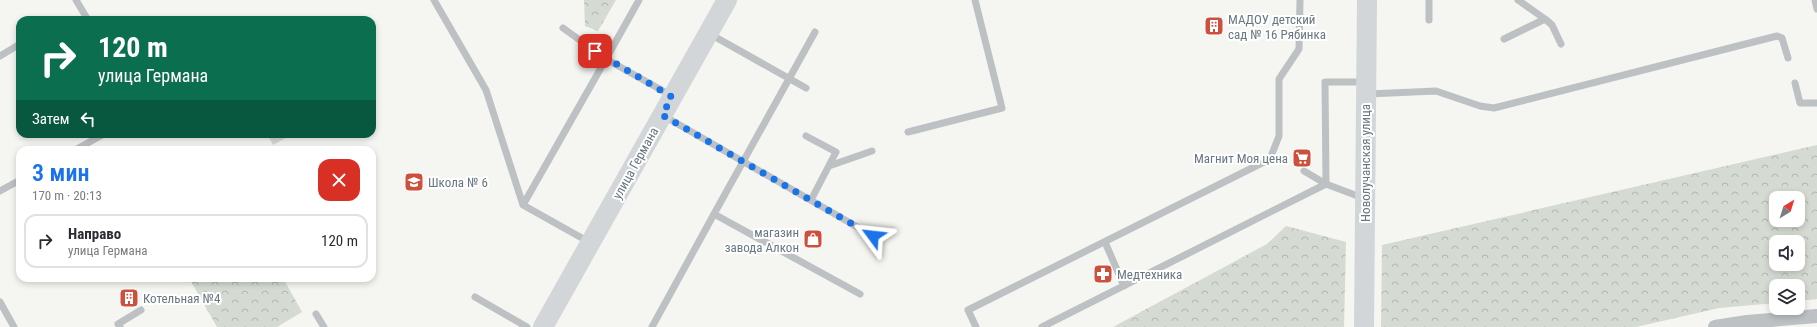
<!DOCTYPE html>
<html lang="ru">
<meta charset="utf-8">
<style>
body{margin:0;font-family:"Roboto Condensed",sans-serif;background:#f7f7f7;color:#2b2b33;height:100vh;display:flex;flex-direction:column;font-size:15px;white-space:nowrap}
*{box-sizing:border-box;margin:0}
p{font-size:13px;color:#7c7c81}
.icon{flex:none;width:22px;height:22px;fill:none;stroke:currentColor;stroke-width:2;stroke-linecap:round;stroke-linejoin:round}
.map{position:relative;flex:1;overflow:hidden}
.drawer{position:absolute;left:16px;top:146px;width:360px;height:136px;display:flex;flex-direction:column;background:#fff;border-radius:12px;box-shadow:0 2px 6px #0003}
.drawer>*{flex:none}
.hud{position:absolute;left:16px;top:16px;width:360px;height:122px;border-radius:12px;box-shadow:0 2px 6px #0003;background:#0b6e4f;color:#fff;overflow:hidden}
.needle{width:26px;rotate:38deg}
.buttons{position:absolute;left:1769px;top:191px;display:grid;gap:8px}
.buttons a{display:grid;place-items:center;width:36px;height:36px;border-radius:8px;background:#fff;box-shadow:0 2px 6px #0003;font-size:20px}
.pin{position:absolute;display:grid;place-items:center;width:34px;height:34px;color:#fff;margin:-17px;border-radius:8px;box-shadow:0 2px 6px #0006}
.me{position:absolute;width:44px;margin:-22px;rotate:300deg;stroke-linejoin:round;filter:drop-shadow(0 0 3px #0008)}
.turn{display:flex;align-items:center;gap:14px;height:84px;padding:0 16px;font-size:18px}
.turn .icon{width:52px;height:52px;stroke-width:2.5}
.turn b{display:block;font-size:28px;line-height:34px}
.then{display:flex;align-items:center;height:38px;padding:0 16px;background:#0003;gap:8px;font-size:15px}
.round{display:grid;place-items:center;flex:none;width:42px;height:42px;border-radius:12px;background:#f7f7f7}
.overview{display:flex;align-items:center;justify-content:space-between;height:68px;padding:0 16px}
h1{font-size:24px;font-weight:600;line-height:30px;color:#1a73e8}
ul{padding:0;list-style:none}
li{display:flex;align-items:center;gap:12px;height:54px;margin:0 8px 6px;padding:0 8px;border:2px solid #e1e1e2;border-radius:12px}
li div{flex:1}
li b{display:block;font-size:15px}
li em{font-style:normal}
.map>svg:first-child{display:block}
.park{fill:url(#park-crowns);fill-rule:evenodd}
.pitch{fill:#d5dad2}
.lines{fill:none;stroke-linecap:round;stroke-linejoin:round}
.lane{stroke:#bdc1c4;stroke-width:7}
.street{stroke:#bdc1c4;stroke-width:14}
.secondary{stroke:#d2d6d9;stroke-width:20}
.route{stroke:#1a73e8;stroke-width:7;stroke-dasharray:0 12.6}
.labels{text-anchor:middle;stroke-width:4;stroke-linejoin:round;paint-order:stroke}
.poi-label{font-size:13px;fill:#687780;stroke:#fff;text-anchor:start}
.street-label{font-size:13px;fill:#687780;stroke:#fff}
</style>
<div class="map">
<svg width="1817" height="327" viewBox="0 0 1817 327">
<defs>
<pattern id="park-crowns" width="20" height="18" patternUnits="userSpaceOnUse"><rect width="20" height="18" fill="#d5dad2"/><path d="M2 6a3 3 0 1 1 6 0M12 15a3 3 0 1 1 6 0" fill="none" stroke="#b1b6b0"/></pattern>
</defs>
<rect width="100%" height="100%" fill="#f5f5f2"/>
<path class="park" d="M 584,0 L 616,0 L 598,31 L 585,26 Z
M 1817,145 L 1817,299 L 1798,301 L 1798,286 L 1776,286 L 1776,303 L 1719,308 L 1636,327 L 1381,327 L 1382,245 ZM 1776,198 L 1798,198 L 1798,220 L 1776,220 ZM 1776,242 L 1798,242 L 1798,264 L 1776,264 Z
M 1286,226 L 1346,242 L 1344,327 L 1113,327 L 1267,244 Z
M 189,278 L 283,278 L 302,312 L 277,327 L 217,327 Z"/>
<path class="pitch" d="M 267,134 L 293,134 L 273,145 Z"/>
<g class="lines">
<path class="lane" d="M 76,0 L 88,20
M 434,0 L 486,90 L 523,205 L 589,242
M 1815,0 L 1817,9
M 1545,19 L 1552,25 L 1561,44
M 1429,20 L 1429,0
M 563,28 L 606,59 L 639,0
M 710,34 L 806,88
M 1504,39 L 1545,19 L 1518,0
M 0,56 L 20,44
M 1795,83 L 1800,103 L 1817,103
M 1368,94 L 1436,91 L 1480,106 L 1494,108 L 1777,36 L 1782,38 L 1788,58
M 664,116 L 873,236
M 908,132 L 1002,108 L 975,0
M 806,136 L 836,152 L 811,200
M 75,150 L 104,134
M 829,166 L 872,151
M 1304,171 L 1326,184 L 1363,198
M 0,191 L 20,180
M 523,205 L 606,59 L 672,96
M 714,214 L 815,32
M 1105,242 L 1124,286
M 475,297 L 527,327
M 0,302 L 14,327
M 316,314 L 324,327
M 120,327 L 118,324 L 141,310
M 652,327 L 714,214 L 860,294
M 976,327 L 968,310 L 1270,159 L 1279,136 L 1279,79 L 1299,49 L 1300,0
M 1042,327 L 1326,184 L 1325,82 L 1366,82"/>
<path class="street" d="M 1715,327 L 1747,322 L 1817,316"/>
<path class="secondary" d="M 543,327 L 727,0
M 1364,327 L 1367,0"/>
</g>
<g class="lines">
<path class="route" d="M 595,51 L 672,97 L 662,115 L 873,236"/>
</g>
<defs>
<symbol id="building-square" viewBox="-11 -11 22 22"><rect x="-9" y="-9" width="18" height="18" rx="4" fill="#cc503c" stroke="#fff"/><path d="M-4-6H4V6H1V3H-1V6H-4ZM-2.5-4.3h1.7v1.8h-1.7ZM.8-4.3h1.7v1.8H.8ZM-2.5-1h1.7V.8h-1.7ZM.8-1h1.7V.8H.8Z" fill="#fff"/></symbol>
<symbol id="supermarket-square" viewBox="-11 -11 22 22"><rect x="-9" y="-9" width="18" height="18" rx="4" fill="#cc503c" stroke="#fff"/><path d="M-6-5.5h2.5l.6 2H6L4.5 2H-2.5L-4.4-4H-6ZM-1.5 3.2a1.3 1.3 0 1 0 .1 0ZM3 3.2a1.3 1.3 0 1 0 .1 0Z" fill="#fff"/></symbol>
<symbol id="school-square" viewBox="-11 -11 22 22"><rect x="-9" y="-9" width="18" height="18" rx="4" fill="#cc503c" stroke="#fff"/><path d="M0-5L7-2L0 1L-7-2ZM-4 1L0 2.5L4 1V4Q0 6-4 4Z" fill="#fff"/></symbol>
<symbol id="shop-square" viewBox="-11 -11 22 22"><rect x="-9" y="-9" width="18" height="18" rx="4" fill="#cc503c" stroke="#fff"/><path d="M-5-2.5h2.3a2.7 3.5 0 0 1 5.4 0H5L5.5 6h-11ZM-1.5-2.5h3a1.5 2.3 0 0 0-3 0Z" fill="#fff"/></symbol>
<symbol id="pharmacy-square" viewBox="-11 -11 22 22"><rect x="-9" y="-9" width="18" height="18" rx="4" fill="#cc503c" stroke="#fff"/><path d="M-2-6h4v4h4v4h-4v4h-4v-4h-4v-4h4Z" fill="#fff"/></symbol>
</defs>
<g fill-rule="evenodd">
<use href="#building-square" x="1203" y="15" width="22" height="22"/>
<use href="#supermarket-square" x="1291" y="147" width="22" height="22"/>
<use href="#school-square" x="403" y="171" width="22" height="22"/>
<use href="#shop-square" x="802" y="228" width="22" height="22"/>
<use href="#pharmacy-square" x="1092" y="263" width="22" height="22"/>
<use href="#building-square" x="118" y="287" width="22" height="22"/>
</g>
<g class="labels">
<g class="poi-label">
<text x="1228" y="24">МАДОУ детский<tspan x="1228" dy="15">сад № 16 Рябинка</tspan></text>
<text x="1288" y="163" text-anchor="end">Магнит Моя цена</text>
<text x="428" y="187">Школа № 6</text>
<text x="799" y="237" text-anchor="end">магазин<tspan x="799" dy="15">завода Алкон</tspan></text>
<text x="1117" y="279">Медтехника</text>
<text x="143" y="303">Котельная №4</text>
</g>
<g class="street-label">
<text transform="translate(635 163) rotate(-61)" y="5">улица Германа</text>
<text transform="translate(1365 163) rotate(-90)" y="5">Новолучанская улица</text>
</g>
</g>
</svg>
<div class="buttons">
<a><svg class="needle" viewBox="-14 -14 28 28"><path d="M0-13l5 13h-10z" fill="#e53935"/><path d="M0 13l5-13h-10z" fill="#7c7c81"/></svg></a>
<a><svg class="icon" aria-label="sound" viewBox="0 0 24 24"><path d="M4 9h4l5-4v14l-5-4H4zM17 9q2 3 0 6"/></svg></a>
<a><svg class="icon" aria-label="layers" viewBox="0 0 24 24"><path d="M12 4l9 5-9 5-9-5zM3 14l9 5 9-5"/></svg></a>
</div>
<div class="pin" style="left:595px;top:51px;background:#d93025"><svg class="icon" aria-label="arrive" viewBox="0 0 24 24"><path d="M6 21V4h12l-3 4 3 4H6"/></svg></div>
<svg class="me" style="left:873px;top:236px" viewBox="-20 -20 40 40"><path d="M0-17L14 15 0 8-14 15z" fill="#1a73e8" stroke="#fff" stroke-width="4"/></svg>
<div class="hud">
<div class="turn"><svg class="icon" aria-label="right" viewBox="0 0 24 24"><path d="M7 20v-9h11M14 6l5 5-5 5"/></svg><div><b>120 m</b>улица Германа</div></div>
<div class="then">Затем<svg class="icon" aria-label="left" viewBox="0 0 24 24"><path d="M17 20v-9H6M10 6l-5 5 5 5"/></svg></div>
</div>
<section class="drawer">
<div class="overview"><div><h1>3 мин</h1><p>170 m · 20:13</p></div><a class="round" style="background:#d93025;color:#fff"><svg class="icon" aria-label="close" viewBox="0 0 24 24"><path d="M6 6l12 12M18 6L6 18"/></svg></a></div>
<ul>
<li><svg class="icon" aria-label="right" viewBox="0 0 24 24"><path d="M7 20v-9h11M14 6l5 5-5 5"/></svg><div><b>Направо</b><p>улица Германа</p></div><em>120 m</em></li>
</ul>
</section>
</div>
